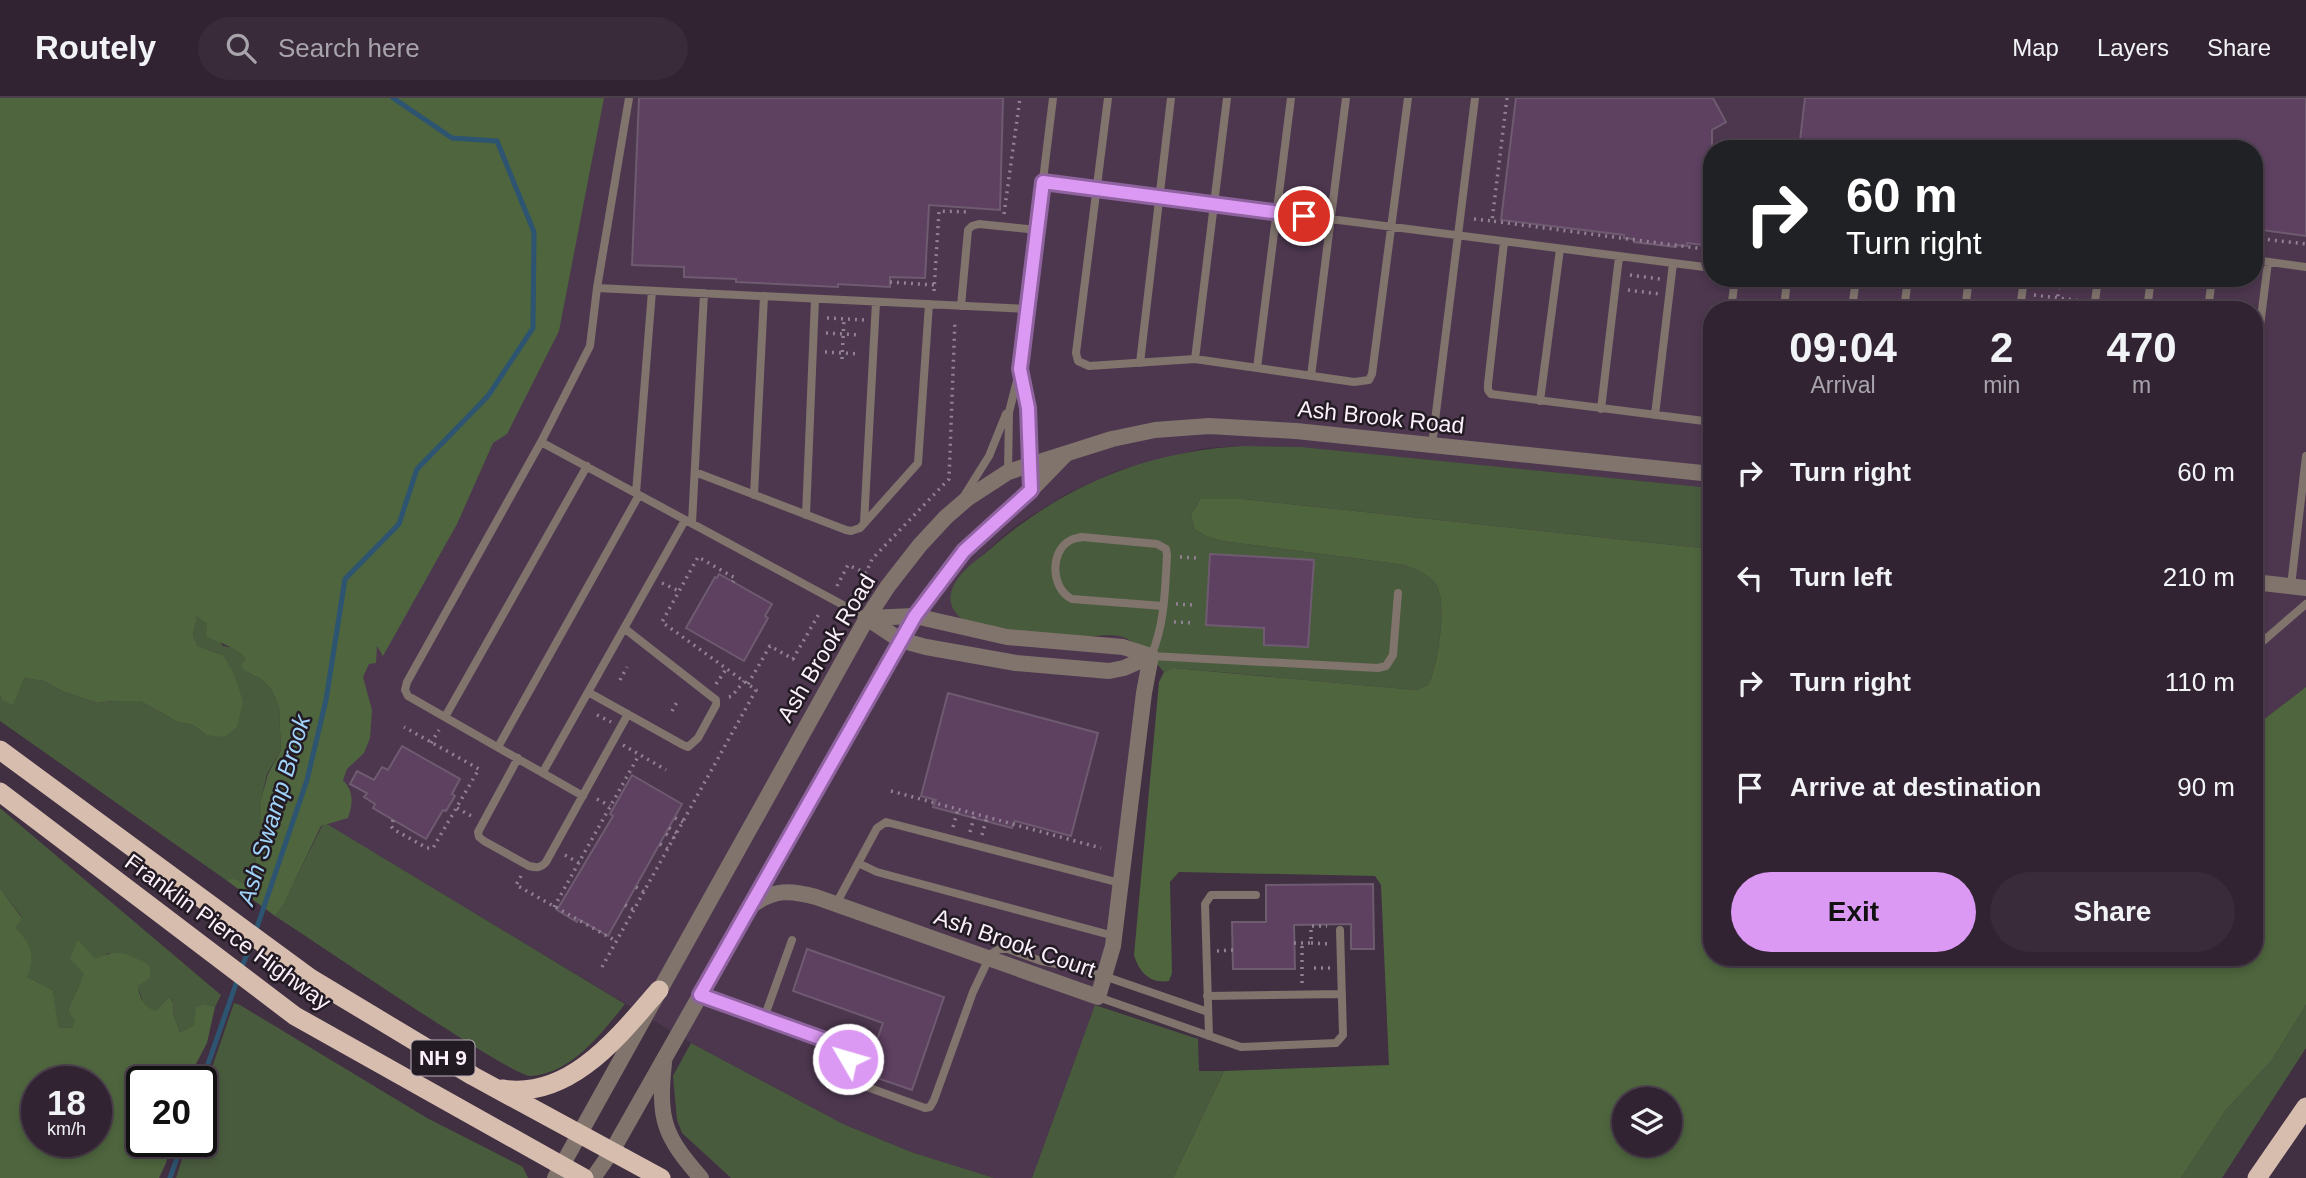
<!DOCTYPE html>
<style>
body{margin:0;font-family:Arial,sans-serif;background:#392b3a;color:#f1f3f6;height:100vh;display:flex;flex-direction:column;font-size:26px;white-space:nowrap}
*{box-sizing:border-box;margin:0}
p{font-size:23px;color:#a8a4ac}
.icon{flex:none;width:38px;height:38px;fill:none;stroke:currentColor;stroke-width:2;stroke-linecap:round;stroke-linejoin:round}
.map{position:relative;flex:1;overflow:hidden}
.details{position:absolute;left:1703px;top:203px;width:560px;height:665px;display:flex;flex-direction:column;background:#312332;border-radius:28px;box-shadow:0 4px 10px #0003,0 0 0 2px #4c404d}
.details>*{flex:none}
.top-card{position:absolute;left:1703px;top:42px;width:560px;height:147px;border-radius:28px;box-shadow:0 4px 10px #0003,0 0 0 2px #4c404d;background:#202124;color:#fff;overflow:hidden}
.fabs{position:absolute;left:1612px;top:989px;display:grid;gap:14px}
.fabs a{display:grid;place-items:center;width:70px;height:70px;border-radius:50%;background:#312332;box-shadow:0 4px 10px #0003,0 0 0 2px #4c404d;font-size:35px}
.speed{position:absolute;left:21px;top:968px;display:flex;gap:14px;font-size:35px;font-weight:700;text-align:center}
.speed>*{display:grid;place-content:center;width:91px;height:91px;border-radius:50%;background:#312332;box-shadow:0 4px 10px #0003,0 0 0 2px #4c404d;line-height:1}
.speed small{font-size:18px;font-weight:400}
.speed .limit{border:4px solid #111;border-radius:10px;background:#fff;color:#111}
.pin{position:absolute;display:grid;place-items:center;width:60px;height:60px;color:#fff;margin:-30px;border:4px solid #fff;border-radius:50%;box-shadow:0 2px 7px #0007}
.me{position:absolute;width:77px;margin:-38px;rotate:308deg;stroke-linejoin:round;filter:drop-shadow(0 0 5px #0008)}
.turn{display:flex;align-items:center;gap:24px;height:147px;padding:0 28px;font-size:32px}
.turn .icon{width:91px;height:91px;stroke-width:2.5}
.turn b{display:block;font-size:49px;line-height:60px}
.eta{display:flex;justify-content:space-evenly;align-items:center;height:119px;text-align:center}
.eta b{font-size:42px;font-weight:800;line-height:49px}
.action{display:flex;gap:14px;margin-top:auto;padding:14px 28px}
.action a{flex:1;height:80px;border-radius:42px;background:#dc99f4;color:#111;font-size:28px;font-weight:800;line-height:80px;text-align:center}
.action a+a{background:#392b3a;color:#f1f3f6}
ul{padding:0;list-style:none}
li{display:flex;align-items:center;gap:21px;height:105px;padding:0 28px}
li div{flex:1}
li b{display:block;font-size:26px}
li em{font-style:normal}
header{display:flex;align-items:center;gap:42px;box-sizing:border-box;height:98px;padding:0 35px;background:#312332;border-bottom:2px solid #4c404d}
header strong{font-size:33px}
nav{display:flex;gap:38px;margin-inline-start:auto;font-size:24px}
.search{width:490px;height:63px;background:#392b3a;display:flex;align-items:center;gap:18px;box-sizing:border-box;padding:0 24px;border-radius:38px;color:#a8a4ac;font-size:26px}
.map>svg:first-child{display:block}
.built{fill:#4d374f;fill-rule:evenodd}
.green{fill:#495b3d}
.forest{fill:#4e653e;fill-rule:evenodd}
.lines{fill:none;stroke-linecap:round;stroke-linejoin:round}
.stream{stroke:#2d5471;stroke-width:5}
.building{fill:#5e4061;stroke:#6e5b70;stroke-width:2}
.path{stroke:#918192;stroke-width:3.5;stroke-dasharray:2 5;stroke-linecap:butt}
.service{stroke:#80746d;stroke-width:8}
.minor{stroke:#80746d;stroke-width:16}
.trunk{stroke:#d7bdae;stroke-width:19}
.route-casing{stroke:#8f639f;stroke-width:18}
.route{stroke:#dc99f4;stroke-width:12}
.labels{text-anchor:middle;stroke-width:5;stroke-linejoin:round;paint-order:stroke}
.shield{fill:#231b23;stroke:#bbb0bc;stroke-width:2}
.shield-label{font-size:21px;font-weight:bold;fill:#fcf0fd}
.street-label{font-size:23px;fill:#fcf0fd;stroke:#231b23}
.water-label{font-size:24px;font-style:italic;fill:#a0d2fa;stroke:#231b23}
</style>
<header>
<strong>Routely</strong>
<div class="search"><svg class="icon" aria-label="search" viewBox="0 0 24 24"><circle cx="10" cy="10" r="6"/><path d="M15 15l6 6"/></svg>Search here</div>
<nav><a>Map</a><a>Layers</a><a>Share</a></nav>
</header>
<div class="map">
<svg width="2306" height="1080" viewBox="0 0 2306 1080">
<rect width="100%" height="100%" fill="#412f42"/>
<path class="built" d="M 591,0 L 2306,0 L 2306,589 L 2254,629 L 2254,212 L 1712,212 L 1711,390 L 1301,349 L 1244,348 L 1205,350 L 1119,372 L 1066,396 L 1015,428 L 965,472 L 1081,539 L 1121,538 L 1151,558 L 1098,899 L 1032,1080 L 994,1080 L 911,1054 L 843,1026 L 691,945 L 298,709 ZM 1712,51 L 2254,51 L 2254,180 L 1712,180 Z"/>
<path class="green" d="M 1244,348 L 1301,349 L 1711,390 L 1711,451 L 1243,401 L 1200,401 L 1191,417 L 1194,431 L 1206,438 L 1222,443 L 1405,467 C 1416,472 1431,477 1437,488 C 1447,506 1438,569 1428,587 L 1416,592 L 1175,570 L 1164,574 C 1154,562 1135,541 1119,538 C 1107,536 1094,539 1082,539 C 1062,538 973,529 961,520 C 952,513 948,502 952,492 C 957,476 975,463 988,453 C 1061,388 1146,353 1244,348 Z
M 197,517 L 207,526 L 223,548 L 236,550 L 247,560 L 247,574 L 261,581 L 271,591 L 279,609 L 281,652 L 267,676 L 261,701 L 261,730 L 254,771 L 245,786 L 234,782 L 226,782 L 0,623 L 0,597 L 2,602 L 24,580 L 44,583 L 62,593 L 97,605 L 113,603 L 140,603 L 178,624 L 193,627 L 206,637 L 223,557 L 198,548 L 193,537 Z
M 0,710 L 221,897 L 215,909 L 206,906 L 194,927 L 180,934 L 174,919 L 173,905 L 169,899 L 156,913 C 138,905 144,900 136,886 C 129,875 118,865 109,855 C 83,867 80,888 68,912 L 76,923 L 72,930 L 57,929 L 53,892 L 27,879 L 16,830 L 22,819 L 0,790 Z
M 327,726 L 625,906 C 601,936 572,975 531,978 C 513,980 307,838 275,818 L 284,804 L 322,728 Z
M 234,905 L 240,907 L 427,1020 L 523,1069 L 528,1080 L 176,1080 L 188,1043 L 201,1043 L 201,1002 Z
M 1095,907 L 1198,941 L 1199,973 L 1224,973 L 1173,1080 L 1032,1080 Z
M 2306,907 L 2306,950 L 2222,1080 L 2181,1080 L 2226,1012 L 2272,962 Z
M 691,945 L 843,1026 L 911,1054 L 994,1080 L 731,1080 L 682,1035 L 677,1022 L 673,978 Z"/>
<path class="forest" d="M 0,0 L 604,0 L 559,233 L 507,336 L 493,345 L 457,426 L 383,558 L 377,548 L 376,565 L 369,566 L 363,579 L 372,612 L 370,640 L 364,655 L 347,671 L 343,682 C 354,694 353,705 348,720 L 321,728 L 284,805 L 275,818 L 226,782 L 234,781 L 245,786 L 254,771 L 261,730 L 261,701 L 268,676 L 281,652 L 279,609 L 271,591 L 261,581 L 247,574 L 241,568 L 246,560 C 235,548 220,546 206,538 L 207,526 L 197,518 L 193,537 L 198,548 L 223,557 L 233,574 L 243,603 L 237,629 L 224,639 L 206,637 L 193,627 L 178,624 L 140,603 L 113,603 L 97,605 L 62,593 L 44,583 L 24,580 L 13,607 L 2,602 L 0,597 Z
M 1200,401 L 1243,401 L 1711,451 L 1712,859 L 2254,859 L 2254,629 L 2306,589 L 2306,907 L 2272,962 L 2226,1012 L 2181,1080 L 1173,1080 L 1224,973 L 1389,967 L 1381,787 L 1375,778 L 1179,774 L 1170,784 L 1172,875 L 1169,883 C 1150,886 1139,874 1134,857 L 1159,584 L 1164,574 L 1174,570 L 1416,592 L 1428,587 C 1438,569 1447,506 1437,488 C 1431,477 1416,472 1405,467 L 1222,443 L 1206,438 L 1194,431 L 1191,417 ZM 1624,1001 L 1670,1001 L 1670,1046 L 1624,1046 Z
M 0,790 L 22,820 L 16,830 C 31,847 36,857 27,879 L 53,892 L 58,929 L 72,930 L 75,923 L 68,912 L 84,876 L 70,860 L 78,842 L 95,861 C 119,850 128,855 150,868 L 150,880 L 138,888 C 140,901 143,907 156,913 L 169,899 L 173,905 L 174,919 L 180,934 L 194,927 L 196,909 L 206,906 L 215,909 L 207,945 L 187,983 L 142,984 L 142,1043 L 172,1043 L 166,1065 L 159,1080 L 0,1080 ZM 37,984 L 96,984 L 96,1043 L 37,1043 Z"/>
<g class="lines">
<path class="stream" d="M 255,835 L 307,682 L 326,602 L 345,481 L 399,426 L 417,371 L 488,298 L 533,230 L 534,134 L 497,43 L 452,40 L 393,0
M 241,871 L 252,844
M 201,986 L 238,880
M 170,1080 L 183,1043"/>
</g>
<path class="building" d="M 639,0 L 1003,0 L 1000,112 L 929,107 L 925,180 L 890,179 L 890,189 L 838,186 L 838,189 L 736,184 L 736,181 L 684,179 L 684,169 L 632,167 Z
M 1516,0 L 1713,0 L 1726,24 L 1712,32 L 1712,148 L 1687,145 L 1687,148 L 1676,147 L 1676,149 L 1634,144 L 1634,141 L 1624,140 L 1624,137 L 1501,122 Z
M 1805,0 L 2306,0 L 2306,138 L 2254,131 L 2254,51 L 1799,51 Z
M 1210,456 L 1314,462 L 1308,549 L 1264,547 L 1264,530 L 1206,527 Z
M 719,476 L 772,506 L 765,518 L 768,520 L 744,563 L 686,530 L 715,479 L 717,480 Z
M 948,595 L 1098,635 L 1071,738 L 1015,723 L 1012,730 L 933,709 L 936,702 L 921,698 Z
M 402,648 L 460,681 L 452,696 L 455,698 L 446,713 L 443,712 L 426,741 L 373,710 L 375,706 L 364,699 L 367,695 L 350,686 L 357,673 L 374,682 L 382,669 L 388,672 Z
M 632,677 L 682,706 L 608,838 L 578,821 L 577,824 L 557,812 L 613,718 L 610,716 Z
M 1373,786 L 1374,851 L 1351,851 L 1351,826 L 1294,827 L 1295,871 L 1233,871 L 1232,824 L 1266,824 L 1266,787 Z
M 807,851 L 944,899 L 912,992 L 865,976 L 883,925 L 793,893 Z"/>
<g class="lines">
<path class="path" d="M 1507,0 L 1492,123 L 1712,152
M 1790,51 L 1791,47
M 1004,116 L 1020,0
M 1474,121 L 1492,123
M 2254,140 L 2306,146
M 1630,177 L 1660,181
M 2048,180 L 2084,185
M 2108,180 L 2124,183
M 890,184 L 934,187
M 1628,192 L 1659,196
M 934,193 L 939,113 L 968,114
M 2034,197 L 2082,203
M 1743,205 L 1758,207
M 2056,212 L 2060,183
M 827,220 L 865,222
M 826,235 L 860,237
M 825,254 L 860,256
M 842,261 L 844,221
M 1180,459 L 1198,460
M 662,485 L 679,493
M 837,488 L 848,467 L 866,475 L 872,461 L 949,381 L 955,222
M 1176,506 L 1194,507
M 1174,524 L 1193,525
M 620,582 L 627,569
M 716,586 L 727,570
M 748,586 L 770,548 L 793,561 L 820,514
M 729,599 L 732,598 L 744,583
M 672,613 L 677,604
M 597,617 L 611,624
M 431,645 L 439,632
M 623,647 L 666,672
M 891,693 L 1101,750
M 597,701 L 610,708
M 457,710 L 473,719
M 675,720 L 683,724
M 393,722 L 391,728 L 393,731 L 427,750 L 433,750 L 479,671 L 404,629
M 953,729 L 958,711
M 669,730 L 677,735
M 970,734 L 975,715
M 666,736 L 674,740
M 982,737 L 987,719
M 660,746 L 668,751
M 565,757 L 579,765
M 521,778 L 516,787 L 616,843
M 636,789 L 644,794
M 625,807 L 634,812
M 554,809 L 639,657
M 1294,845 L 1311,845 L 1311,828 L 1327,828
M 1311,845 L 1330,846
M 1217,853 L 1233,852
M 602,869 L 756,592 L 662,524 L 698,459 L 735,480 L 733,484
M 1314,870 L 1330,870
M 1302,885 L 1302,845"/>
<path class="service" d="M 1108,0 L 1076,255 L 1078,263 L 1089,268 L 1195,261 L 1354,284 L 1369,282 L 1372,276 L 1408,0
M 1043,84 L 1712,170
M 1504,144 L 1488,286 L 1488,292 L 1491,296 L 1712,324
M 2254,162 L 2306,169
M 597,190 L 1027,211
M 961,208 L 968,132 L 972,128 L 979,126 L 1037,132
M 1731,212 L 1735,180
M 1784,212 L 1787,180
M 1852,212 L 1856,180
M 1904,212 L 1908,180
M 1965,212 L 1969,180
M 2020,212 L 2024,180
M 2094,212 L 2098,180
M 2147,212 L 2151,180
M 2208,212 L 2212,180
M 1195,261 L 1227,0
M 1140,265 L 1171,0
M 1257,270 L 1291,0
M 1021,274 L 1028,310 L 1031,390
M 2254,276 L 2268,164
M 1311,278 L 1346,0
M 1540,303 L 1560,151
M 1601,311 L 1619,159
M 1655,317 L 1673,165
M 541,344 L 867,520
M 1432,347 L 1475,0
M 695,374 L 846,432 L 851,433 L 860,430 L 918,365 L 929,206
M 1008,374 L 1009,314 L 1020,271 L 1053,0
M 636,395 L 652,193
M 754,397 L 764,198
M 964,398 L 989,358 L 1006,316
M 806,417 L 815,201
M 692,425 L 704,195
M 864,425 L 876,204
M 2291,488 L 2306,358
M 1163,508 L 1072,501 C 1050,490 1050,452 1071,442 C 1074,440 1078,440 1082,439 L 1157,446 L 1166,451 L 1167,457 C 1165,491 1165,526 1151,558 L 1378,570 L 1386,568 L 1393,557 L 1398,495
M 2254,551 L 2306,506
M 588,594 L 683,647 L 688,649 L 698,640 L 716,607 L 716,602 L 624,530
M 445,619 L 587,368
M 498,649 L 639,397
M 518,660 L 478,734 L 479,739 L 484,743 L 529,768 C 537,770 541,770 546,764 L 628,616
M 543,674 L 685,422
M 583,698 L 408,598 L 405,592 L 407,584 L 541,344 L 590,248 L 597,190 L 629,0
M 858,765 L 877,774 L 1114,838
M 836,806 L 877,730 L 886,724 L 1120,785
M 700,897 L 842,948 L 849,956 L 843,976 L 845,981 L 925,1010 L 930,1009 L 934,1002 L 973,894 L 991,856 L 999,851 L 1008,851 L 1041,863 L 1081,871 L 1104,878 L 1208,914
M 1207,898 L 1342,896
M 1098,899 L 1241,949 L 1336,945 L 1343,937 L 1340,832
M 764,920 L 792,842
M 1209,938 L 1205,806 L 1211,797 L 1256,797"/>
<path class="minor" d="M 2254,484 L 2306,490
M 867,520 L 900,542 L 926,549 L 1016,565 L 1109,573 L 1124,570 L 1151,558
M 867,520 L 915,518 L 1007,539 L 1123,549 L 1151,558
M 752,807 C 775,791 790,792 816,799 L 1098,899 L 1113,848 L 1144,595 L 1151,558
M 664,965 C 658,1022 664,1038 701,1080
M 555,1080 L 867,520 L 888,488 L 920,447 L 946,419 L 968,400 L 1008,374 L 1112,341 L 1155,332 L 1209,328 L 1296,333 L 1712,376
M 593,1080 L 612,1053 L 915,518 L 964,453 L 1031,392 L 1065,357"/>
<path class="trunk" d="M 0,652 L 310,880 L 473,978 L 661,1080
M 0,694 L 295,918 L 584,1080
M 502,991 C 570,1002 619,938 659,892
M 2257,1080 L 2306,1009"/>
</g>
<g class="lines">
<defs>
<path id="route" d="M 848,961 L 846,951 L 842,948 L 700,897 L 915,518 L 964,453 L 1031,392 L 1028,310 L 1020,271 L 1043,84 L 1304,118"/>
</defs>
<use href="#route" class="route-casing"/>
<use href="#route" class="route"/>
</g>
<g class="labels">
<rect class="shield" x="411.5" y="942.5" width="63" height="35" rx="5"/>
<g class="shield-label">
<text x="443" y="967">NH 9</text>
</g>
<g class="street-label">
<text transform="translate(1381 319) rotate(6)" y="8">Ash Brook Road</text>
<text transform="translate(826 550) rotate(-59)" y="8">Ash Brook Road</text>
<text transform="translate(228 834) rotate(36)" y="8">Franklin Pierce Highway</text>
<text transform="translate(1015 845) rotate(19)" y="8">Ash Brook Court</text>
</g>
<g class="water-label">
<text transform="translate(274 712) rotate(-73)" y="8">Ash Swamp Brook</text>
</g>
</g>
</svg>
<div class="fabs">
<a><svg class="icon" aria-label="layers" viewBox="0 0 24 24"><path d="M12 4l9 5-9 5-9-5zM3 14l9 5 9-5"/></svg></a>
</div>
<div class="speed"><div>18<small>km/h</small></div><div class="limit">20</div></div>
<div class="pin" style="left:1304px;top:118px;background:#d93025"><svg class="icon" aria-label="arrive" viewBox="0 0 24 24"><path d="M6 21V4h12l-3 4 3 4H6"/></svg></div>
<svg class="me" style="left:848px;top:961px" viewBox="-20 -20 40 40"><circle r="17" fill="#dc99f4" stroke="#fff" stroke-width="3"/><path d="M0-11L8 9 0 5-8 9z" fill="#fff"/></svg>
<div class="top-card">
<div class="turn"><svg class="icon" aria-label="right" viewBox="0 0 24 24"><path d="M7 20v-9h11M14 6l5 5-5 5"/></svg><div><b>60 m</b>Turn right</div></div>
</div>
<section class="details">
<div class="eta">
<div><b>09:04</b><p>Arrival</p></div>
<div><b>2</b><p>min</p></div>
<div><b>470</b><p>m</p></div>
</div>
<ul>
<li><svg class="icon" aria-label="right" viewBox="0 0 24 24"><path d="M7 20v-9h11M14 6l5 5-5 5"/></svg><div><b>Turn right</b></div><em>60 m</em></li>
<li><svg class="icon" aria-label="left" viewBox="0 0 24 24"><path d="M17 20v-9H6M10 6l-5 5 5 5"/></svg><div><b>Turn left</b></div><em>210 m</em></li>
<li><svg class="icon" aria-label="right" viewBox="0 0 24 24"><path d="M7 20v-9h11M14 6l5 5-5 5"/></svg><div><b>Turn right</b></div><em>110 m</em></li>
<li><svg class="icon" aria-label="arrive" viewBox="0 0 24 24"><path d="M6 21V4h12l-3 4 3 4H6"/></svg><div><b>Arrive at destination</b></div><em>90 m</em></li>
</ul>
<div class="action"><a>Exit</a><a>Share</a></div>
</section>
</div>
